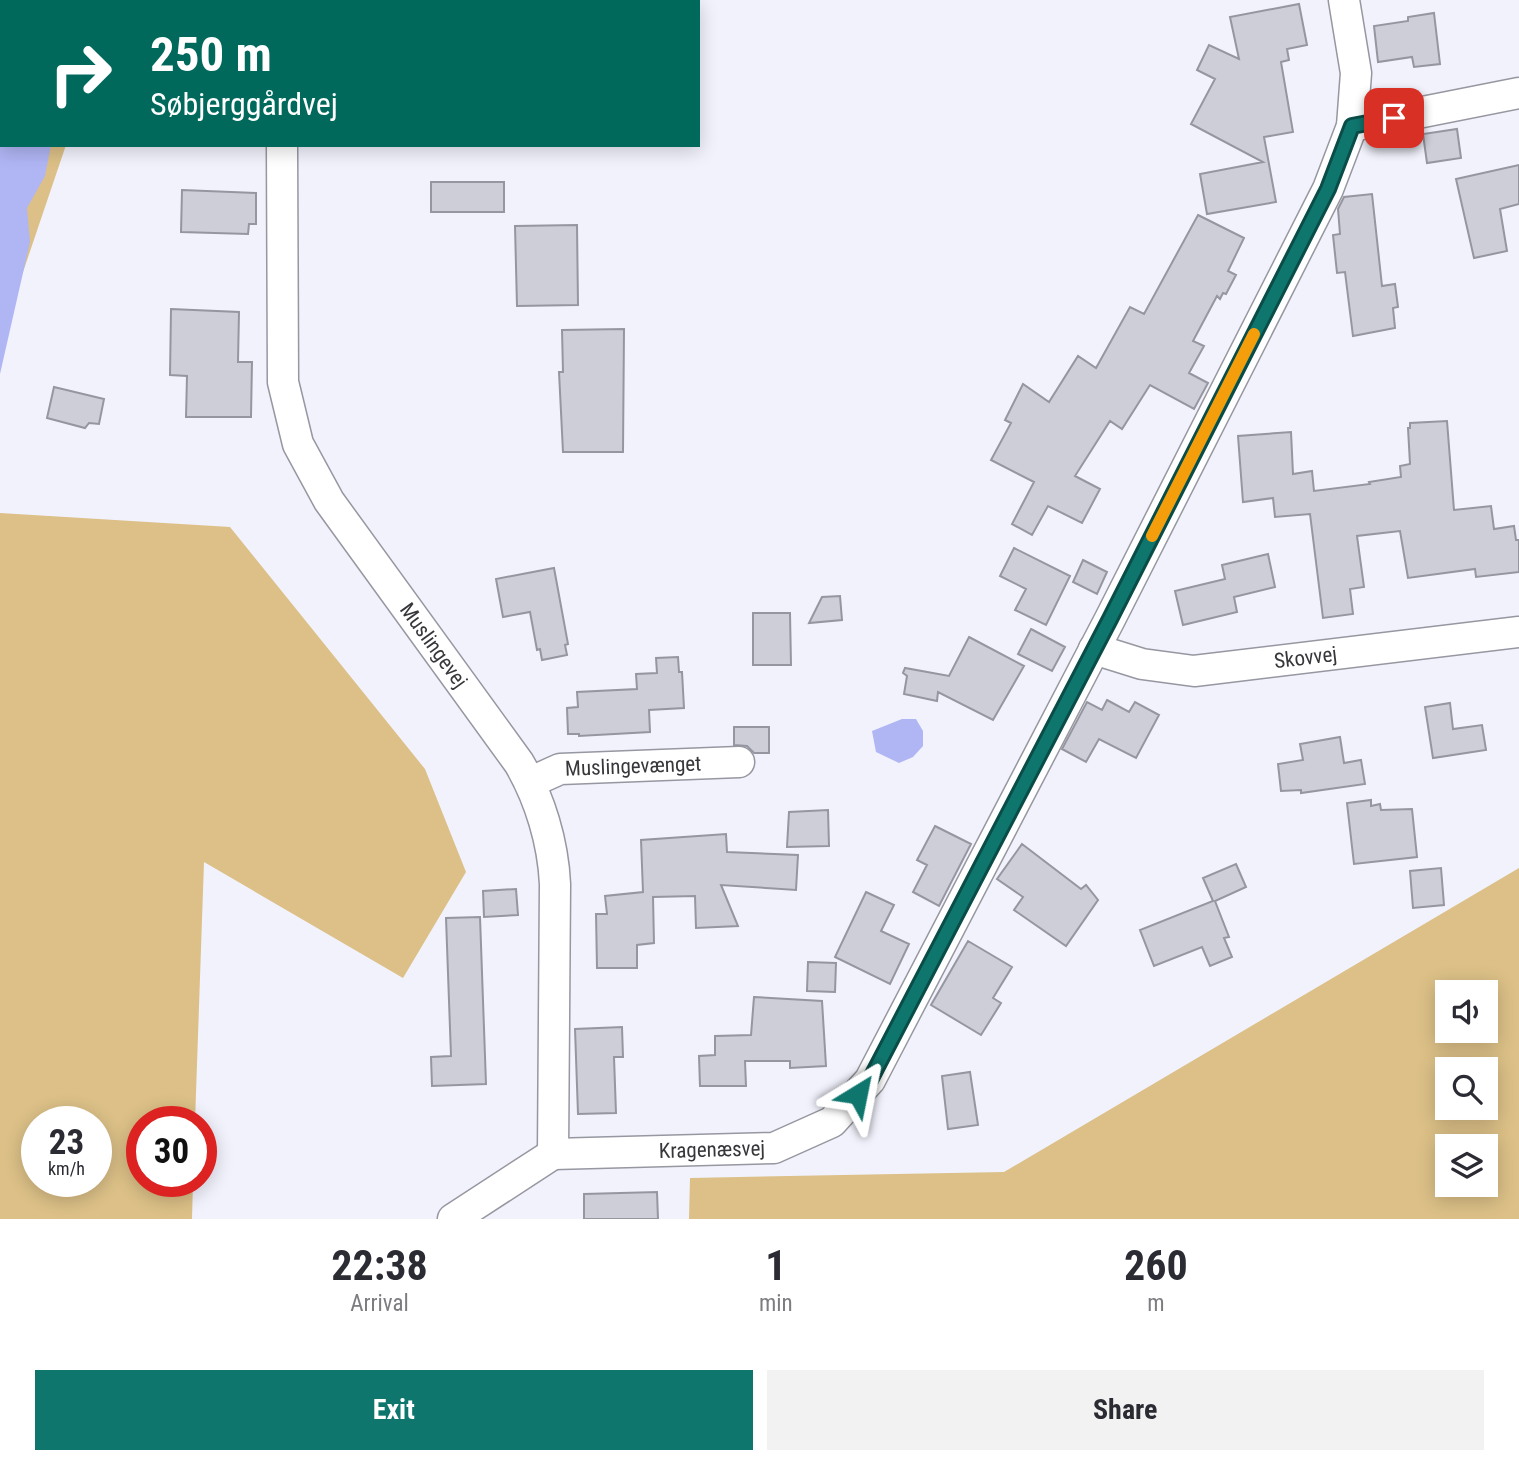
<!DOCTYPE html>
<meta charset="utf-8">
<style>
body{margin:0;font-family:"Roboto Condensed",sans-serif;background:#f2f2f3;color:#2b2b33;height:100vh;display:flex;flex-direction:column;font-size:26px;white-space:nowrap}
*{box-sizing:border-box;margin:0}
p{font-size:23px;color:#7c7c81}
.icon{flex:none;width:38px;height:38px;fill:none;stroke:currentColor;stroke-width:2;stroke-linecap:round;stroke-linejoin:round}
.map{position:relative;height:1219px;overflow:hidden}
.sheet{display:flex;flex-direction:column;background:#fff;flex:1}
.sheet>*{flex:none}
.banner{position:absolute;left:0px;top:0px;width:700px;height:147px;box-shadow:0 4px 18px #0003;background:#00695c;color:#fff;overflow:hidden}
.tools{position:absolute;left:1435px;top:980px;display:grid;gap:14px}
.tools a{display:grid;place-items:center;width:63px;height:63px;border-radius:0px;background:#fff;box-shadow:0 4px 18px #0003;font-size:35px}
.speed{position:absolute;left:21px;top:1106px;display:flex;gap:14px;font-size:35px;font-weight:700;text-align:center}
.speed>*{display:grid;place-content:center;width:91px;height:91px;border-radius:50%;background:#fff;box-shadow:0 4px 18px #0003;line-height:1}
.speed small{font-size:18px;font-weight:400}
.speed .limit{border:10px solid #d22;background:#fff;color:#111}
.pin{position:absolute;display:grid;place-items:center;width:60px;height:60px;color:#fff;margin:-30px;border-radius:14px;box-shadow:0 4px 10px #0006}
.me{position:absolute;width:77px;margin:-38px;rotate:35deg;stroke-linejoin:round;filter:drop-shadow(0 0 5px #0008)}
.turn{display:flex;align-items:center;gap:24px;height:147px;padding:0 35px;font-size:32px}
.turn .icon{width:91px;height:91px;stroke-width:2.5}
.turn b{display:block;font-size:49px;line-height:60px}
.eta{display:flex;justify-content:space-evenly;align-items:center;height:119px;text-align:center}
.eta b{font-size:42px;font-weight:700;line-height:49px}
.primary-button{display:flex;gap:14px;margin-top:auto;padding:14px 35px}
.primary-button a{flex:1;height:80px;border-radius:0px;background:#0f766e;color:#fff;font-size:28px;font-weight:700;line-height:80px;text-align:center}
.primary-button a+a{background:#f2f2f3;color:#2b2b33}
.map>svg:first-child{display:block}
.green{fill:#dcc087;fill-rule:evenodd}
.water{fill:#b0b5f4}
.building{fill:#cdced8;stroke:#95969f;stroke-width:2}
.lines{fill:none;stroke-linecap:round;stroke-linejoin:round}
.minor-casing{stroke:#9697a0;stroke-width:33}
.minor{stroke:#fff;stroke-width:30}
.route-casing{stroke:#0a4d48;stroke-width:18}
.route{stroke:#0f766e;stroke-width:12}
.slow{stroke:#f59e0b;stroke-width:12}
.labels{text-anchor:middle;stroke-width:6;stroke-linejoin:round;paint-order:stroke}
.street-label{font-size:21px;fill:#37373b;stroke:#f1f2fc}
</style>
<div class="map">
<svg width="1519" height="1219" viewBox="0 0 1519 1219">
<rect width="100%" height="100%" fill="#f1f2fc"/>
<path class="green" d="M 0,0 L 65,0 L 2,2 L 2,145 L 66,145 L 0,340 Z
M 0,513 L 230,527 L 425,769 L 466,872 L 403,978 L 204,862 L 195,1122 L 142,1122 L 142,1181 L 193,1181 L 192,1219 L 0,1219 ZM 37,1122 L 96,1122 L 96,1181 L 37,1181 Z
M 1519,868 L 1519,1219 L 689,1219 L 690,1178 L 1004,1172 ZM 1486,992 L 1486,1031 L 1447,1031 L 1447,992 ZM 1486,1069 L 1486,1108 L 1447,1108 L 1447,1069 ZM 1486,1146 L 1486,1185 L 1447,1185 L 1447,1146 Z"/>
<path class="water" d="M 0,0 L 58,2 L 2,2 L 2,145 L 51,145 L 45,176 L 27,208 L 30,242 L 0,374 Z
M 902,719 L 916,719 L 923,731 L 923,746 L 913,757 L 899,763 L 876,752 L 872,731 Z"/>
<path class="building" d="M 1299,4 L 1307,45 L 1287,49 L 1289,60 L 1281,62 L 1293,132 L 1264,137 L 1276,202 L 1207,214 L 1200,174 L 1263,162 L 1191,124 L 1215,79 L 1197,70 L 1209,45 L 1239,59 L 1230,17 Z
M 1434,13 L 1440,64 L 1414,67 L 1412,57 L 1378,62 L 1374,26 L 1408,21 L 1408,17 Z
M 1457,129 L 1461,158 L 1427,163 L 1423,134 Z
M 1519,165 L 1519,204 L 1500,209 L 1507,251 L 1474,258 L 1456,179 Z
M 431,182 L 504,182 L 504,212 L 431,212 Z
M 182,190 L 256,193 L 256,224 L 249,224 L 248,234 L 181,232 Z
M 1372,194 L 1382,286 L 1395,284 L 1398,307 L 1393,308 L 1395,328 L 1353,336 L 1345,272 L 1337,273 L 1333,235 L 1340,234 L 1338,209 L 1344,197 Z
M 1198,215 L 1244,238 L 1228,271 L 1236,275 L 1226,294 L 1223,293 L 1220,299 L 1217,296 L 1193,341 L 1204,346 L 1189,373 L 1208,383 L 1194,409 L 1150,385 L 1122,429 L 1110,421 L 1075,476 L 1100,489 L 1082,523 L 1048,506 L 1032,535 L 1012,524 L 1034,482 L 991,460 L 1011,423 L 1005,420 L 1023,384 L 1049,402 L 1078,356 L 1096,368 L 1130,307 L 1144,314 Z
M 577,225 L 578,305 L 517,306 L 515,226 Z
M 171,309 L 239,312 L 238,362 L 252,362 L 251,417 L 186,417 L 187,376 L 170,375 Z
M 624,329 L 623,452 L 563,452 L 559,372 L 563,372 L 562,330 Z
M 54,387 L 104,399 L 99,424 L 89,423 L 85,428 L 47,418 Z
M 1447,421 L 1454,510 L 1491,506 L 1494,529 L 1514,526 L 1516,540 L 1519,540 L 1519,572 L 1476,577 L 1475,569 L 1408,578 L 1400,531 L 1357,536 L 1364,587 L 1350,589 L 1353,614 L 1323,618 L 1310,514 L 1275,517 L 1273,498 L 1243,502 L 1238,436 L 1291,432 L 1293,474 L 1312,471 L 1314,491 L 1370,484 L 1369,482 L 1401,477 L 1400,466 L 1410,464 L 1408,428 L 1410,428 L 1410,423 Z
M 1014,548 L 1070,576 L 1046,625 L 1015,610 L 1026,589 L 1000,576 Z
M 1268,554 L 1275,587 L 1234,597 L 1237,612 L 1183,625 L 1175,591 L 1225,579 L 1222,565 Z
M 1083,560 L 1107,572 L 1097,594 L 1073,582 Z
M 554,568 L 568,644 L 565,645 L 567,655 L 542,660 L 540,649 L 537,650 L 530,612 L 503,617 L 496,579 Z
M 840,596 L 842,620 L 809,623 L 822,597 Z
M 753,613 L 790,613 L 791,665 L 753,665 Z
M 1031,629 L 1065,647 L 1052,671 L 1018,654 Z
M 969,637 L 1024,666 L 993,720 L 938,692 L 937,701 L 904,694 L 907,676 L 903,673 L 905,668 L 949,676 Z
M 678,657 L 679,672 L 682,672 L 684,708 L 649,710 L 650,732 L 579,736 L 579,734 L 568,734 L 567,708 L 578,707 L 577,692 L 637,689 L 636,674 L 657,673 L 656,658 Z
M 1107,700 L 1129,712 L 1135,702 L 1159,715 L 1136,758 L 1099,739 L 1086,762 L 1062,749 L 1087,702 L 1102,710 Z
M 1450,703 L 1453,729 L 1482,725 L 1486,750 L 1433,758 L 1425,707 Z
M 734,727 L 769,727 L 769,753 L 754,753 L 747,746 L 734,745 Z
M 1340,737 L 1344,763 L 1361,760 L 1365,784 L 1301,793 L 1301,790 L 1281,791 L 1278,764 L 1303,760 L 1300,744 Z
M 1371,800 L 1371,806 L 1380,804 L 1381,810 L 1412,809 L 1417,857 L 1354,864 L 1347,803 Z
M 828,810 L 829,846 L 787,847 L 789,812 Z
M 935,826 L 971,844 L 939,906 L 913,892 L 927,865 L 917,860 Z
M 726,834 L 727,852 L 798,855 L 796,890 L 721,885 L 738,926 L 696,928 L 695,896 L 653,897 L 654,943 L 637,945 L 637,968 L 597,968 L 596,914 L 607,914 L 605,896 L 643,892 L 641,840 Z
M 1022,844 L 1081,889 L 1086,885 L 1098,900 L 1066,946 L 1014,910 L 1023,897 L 997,879 Z
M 1236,864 L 1246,887 L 1215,901 L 1229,937 L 1224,938 L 1232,957 L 1210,966 L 1202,947 L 1154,966 L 1140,930 L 1213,901 L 1203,878 Z
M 1441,868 L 1444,905 L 1413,908 L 1410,871 Z
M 516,889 L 518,915 L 484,917 L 483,891 Z
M 866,892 L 894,905 L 881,931 L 909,944 L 890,984 L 835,957 Z
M 480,917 L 486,1084 L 432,1086 L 431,1057 L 451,1056 L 446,918 Z
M 968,941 L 1012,967 L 993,998 L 1001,1003 L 981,1035 L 931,1005 Z
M 808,962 L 836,963 L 835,992 L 807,991 Z
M 754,997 L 822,1001 L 826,1066 L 790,1068 L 790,1061 L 745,1061 L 746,1086 L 700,1086 L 699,1056 L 715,1055 L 715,1036 L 751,1035 Z
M 622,1027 L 623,1057 L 614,1057 L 616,1113 L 578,1114 L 575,1029 Z
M 970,1072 L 978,1125 L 948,1129 L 942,1076 Z
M 657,1192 L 658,1219 L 584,1219 L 584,1194 Z"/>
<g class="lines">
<defs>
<g id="minor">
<path d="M 282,0 L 282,2"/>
<path d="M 1352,126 L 1519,93"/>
<path id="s1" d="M 282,145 L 283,382 L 298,444 L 329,501 L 519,763 C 540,799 553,842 555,884 L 553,1154"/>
<path id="s2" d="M 1094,649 L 1142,664 L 1194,671 L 1519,632"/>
<path id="s3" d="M 531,782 L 560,769 L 739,762"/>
<path id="s4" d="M 553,1154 L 774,1148 L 832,1122 L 870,1080 L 1110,619 L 1328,189 L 1352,126 L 1356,73 L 1344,0"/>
<path d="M 453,1219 L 553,1154"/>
</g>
</defs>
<use href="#minor" class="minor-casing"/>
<use href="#minor" class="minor"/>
</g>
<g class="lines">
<defs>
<path id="route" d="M 858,1094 L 870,1080 L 1110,619 L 1328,189 L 1352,126 L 1394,118"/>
</defs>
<use href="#route" class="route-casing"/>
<use href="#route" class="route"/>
<path class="slow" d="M 1152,536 L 1254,334"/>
</g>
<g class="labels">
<g class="street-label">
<text dy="7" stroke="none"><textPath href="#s1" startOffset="544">Muslingevej</textPath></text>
<text dy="7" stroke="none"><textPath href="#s2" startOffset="215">Skovvej</textPath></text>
<text dy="7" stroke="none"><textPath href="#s3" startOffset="105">Muslingevænget</textPath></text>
<text dy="7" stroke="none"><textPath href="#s4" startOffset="159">Kragenæsvej</textPath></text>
</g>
</g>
</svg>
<div class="tools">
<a><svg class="icon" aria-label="sound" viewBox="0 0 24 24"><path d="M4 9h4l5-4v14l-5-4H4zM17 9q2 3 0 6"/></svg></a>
<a><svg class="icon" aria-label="search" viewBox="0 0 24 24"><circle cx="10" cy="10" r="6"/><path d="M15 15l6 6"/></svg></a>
<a><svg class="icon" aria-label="layers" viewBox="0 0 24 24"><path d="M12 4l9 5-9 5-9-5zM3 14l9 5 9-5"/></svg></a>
</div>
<div class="speed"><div>23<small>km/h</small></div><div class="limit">30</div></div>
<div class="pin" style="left:1394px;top:118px;background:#d93025"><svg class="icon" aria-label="arrive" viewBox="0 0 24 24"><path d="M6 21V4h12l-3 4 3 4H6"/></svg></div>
<svg class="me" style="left:858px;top:1094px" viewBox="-20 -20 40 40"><path d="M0-17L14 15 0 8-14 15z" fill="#0f766e" stroke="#fff" stroke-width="4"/></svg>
<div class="banner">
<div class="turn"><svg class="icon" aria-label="right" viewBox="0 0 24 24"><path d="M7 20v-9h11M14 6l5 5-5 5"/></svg><div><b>250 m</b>Søbjerggårdvej</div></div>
</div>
</div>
<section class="sheet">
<div class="eta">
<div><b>22:38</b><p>Arrival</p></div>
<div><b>1</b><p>min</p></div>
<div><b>260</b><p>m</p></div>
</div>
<div class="primary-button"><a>Exit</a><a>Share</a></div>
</section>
